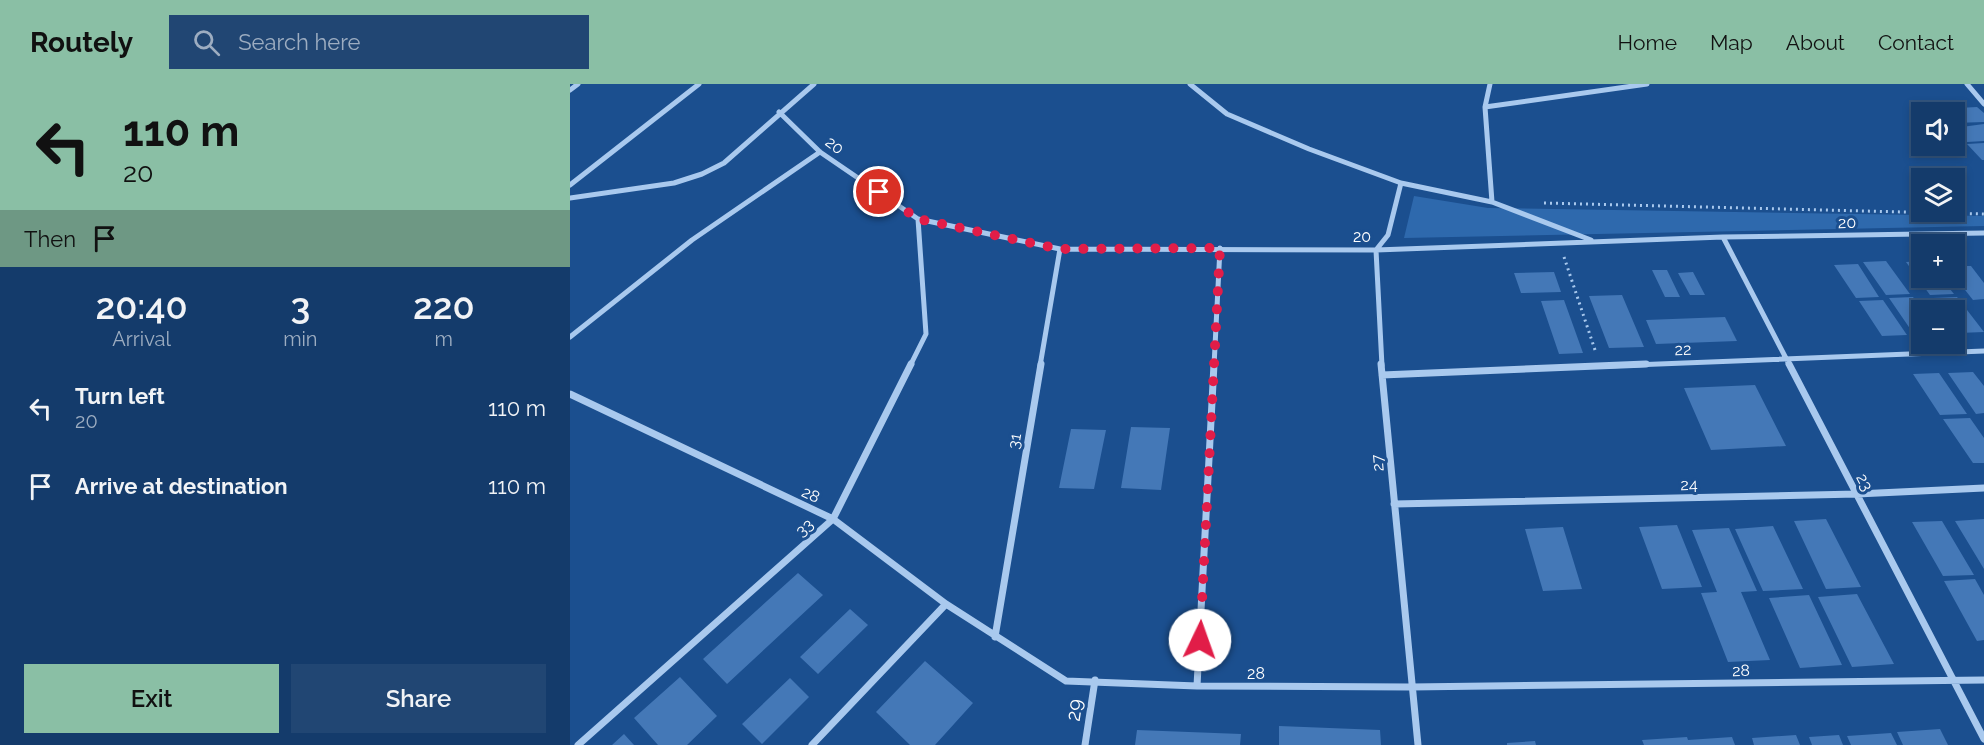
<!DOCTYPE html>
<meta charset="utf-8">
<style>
body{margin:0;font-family:Raleway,sans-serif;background:#214673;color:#f1f3f6;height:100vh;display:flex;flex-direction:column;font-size:22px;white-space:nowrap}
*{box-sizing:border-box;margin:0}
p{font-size:20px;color:#9dadc1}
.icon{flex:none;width:33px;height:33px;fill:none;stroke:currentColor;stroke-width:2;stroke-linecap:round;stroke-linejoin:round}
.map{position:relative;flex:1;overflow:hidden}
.sheet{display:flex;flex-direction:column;background:#143b6b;width:570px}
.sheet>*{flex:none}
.top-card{background:#8abfa5;color:#111;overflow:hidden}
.controls{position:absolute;left:1341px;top:18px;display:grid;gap:12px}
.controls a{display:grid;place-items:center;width:54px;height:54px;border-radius:0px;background:#143b6b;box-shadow:0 3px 9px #0003,0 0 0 2px #33557e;font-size:30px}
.pin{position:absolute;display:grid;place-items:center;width:51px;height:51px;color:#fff;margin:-26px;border:3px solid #fff;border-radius:50%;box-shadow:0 2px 6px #0007}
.me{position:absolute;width:66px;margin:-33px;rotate:3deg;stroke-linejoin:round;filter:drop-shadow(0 0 4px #0008)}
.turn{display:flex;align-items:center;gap:21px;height:126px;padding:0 24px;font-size:27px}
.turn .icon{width:78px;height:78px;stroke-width:2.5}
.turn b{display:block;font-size:42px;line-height:51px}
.then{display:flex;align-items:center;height:57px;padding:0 24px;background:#0003;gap:12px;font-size:22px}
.eta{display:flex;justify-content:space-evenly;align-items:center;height:102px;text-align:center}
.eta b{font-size:36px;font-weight:600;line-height:42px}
.primary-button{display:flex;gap:12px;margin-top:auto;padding:12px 24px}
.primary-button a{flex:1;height:69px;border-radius:0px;background:#8abfa5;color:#111;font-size:24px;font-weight:600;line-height:69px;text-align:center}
.primary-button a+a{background:#214673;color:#f1f3f6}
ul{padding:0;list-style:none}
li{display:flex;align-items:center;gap:18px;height:78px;padding:0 24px}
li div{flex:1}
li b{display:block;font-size:22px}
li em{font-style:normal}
header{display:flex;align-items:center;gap:36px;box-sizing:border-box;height:84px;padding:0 30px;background:#8abfa5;color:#111}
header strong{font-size:28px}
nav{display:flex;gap:33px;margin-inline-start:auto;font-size:21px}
.search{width:420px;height:54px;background:#214673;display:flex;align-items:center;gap:15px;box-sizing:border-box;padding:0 21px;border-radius:0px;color:#9dadc1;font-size:22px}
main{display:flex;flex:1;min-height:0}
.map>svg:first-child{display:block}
.green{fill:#2e69ad}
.building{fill:#4478b7}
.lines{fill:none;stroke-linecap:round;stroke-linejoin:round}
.path{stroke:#a9c9ee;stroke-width:3;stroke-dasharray:2 4;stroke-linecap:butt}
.street-far1{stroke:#a9c9ee;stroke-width:5}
.street{stroke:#a9c9ee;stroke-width:7}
.route{stroke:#e11d48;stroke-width:10;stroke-dasharray:0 18}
.labels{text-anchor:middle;stroke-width:6;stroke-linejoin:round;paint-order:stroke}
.street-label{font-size:16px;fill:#fff;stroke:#1b4f8f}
.near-street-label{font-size:20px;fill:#fff;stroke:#1b4f8f}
</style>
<header>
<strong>Routely</strong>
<div class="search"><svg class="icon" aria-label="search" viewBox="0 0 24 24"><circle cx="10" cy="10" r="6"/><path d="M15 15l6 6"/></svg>Search here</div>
<nav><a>Home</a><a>Map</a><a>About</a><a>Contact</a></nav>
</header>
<main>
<section class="sheet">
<div class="top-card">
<div class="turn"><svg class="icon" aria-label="left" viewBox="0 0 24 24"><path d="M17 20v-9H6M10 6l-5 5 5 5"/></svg><div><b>110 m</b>20</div></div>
<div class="then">Then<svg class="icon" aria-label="arrive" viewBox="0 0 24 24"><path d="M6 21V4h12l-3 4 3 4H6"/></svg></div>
</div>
<div class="eta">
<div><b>20:40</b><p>Arrival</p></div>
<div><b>3</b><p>min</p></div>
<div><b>220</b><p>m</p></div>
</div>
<ul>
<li><svg class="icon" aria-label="left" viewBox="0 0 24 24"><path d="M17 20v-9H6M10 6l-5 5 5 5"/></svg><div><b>Turn left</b><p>20</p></div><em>110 m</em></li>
<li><svg class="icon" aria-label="arrive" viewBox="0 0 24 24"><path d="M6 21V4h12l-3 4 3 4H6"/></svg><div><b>Arrive at destination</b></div><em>110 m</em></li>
</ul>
<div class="primary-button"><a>Exit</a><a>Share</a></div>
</section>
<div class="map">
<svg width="1414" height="661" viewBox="0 0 1414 661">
<rect width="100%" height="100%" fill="#1b4f8f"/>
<path class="green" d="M 844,112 L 918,124 L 1414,132 L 1414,142 L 834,154 Z"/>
<path class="building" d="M 1407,23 L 1414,29 L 1414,38 L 1384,39 L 1384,28 L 1373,28 L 1369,25 Z
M 1414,40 L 1414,57 L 1397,58 L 1384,44 Z
M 1414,59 L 1414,76 L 1412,76 L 1397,60 Z
M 1316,177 L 1340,210 L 1316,211 L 1293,178 Z
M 1352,177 L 1352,194 L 1371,194 L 1384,210 L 1360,211 L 1336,178 Z
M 1288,180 L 1309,213 L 1286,214 L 1264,181 Z
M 1384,182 L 1401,182 L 1414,199 L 1414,215 L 1403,216 L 1384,192 Z
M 1082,186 L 1097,186 L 1110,213 L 1095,213 Z
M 984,188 L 991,208 L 951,209 L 944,189 Z
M 1123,188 L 1135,211 L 1120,211 L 1108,189 Z
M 1052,211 L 1074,263 L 1039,264 L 1019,212 Z
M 1343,213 L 1352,225 L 1352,249 L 1343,249 L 1319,214 Z
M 1387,213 L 1414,248 L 1389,249 L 1384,243 L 1384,226 L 1372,226 L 1363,214 Z
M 994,216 L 1013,269 L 989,270 L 971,217 Z
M 1313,216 L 1337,251 L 1312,252 L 1289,217 Z
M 1155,233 L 1167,257 L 1086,260 L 1076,236 Z
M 1403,288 L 1414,302 L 1414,329 L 1406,330 L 1378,289 Z
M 1369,289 L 1397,330 L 1370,331 L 1343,290 Z
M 1185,301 L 1216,362 L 1141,366 L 1114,304 Z
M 1400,334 L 1414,354 L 1414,379 L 1403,379 L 1373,335 Z
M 561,343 L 600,344 L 591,406 L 551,404 Z
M 501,345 L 536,346 L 524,405 L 489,404 Z
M 1256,435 L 1291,503 L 1256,505 L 1224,437 Z
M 1414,435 L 1414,485 L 1385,437 Z
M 1372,437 L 1404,491 L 1373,492 L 1342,438 Z
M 1107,441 L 1132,503 L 1092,505 L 1069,443 Z
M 1203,442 L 1233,505 L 1193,507 L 1165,445 Z
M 993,443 L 1012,505 L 973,507 L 955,445 Z
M 1159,444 L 1187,507 L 1171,508 L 1200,576 L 1158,578 L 1131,509 L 1147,508 L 1122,446 Z
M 228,489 L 253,511 L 157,600 L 133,575 Z
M 1405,495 L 1414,511 L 1414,556 L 1407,557 L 1374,497 Z
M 1287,510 L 1324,580 L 1282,583 L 1248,513 Z
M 1239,511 L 1272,581 L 1230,584 L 1199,514 Z
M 280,525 L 298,541 L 248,590 L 230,573 Z
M 355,577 L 403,619 L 365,661 L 340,661 L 306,628 Z
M 110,593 L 147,632 L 117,661 L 88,661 L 64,634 Z
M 220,594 L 239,613 L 192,660 L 172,640 Z
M 709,642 L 810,646 L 811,661 L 709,661 Z
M 1370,645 L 1378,661 L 1333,661 L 1327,648 Z
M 567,646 L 671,650 L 670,661 L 565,661 Z
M 1321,649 L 1327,661 L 1281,661 L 1277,652 Z
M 54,650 L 64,661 L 42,661 Z
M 1226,651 L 1230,661 L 1184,661 L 1182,654 Z
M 1269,651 L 1273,661 L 1242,661 L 1239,653 Z
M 1117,653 L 1118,656 L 1162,653 L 1165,661 L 1074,661 L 1072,656 Z
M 965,657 L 966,661 L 937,661 L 937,659 Z"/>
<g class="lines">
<path class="path" d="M 974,119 L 1414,130
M 994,173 L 1025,266"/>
<path class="street-far1" d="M 620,0 L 657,30 L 739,65 L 831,99 L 922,118 L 1021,156
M 920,0 L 915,23 L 922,118
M 1397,0 L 1414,20
M 0,6 L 8,0
M 915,23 L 1077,0
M 209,28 L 250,68 L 348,135 L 490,165 L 806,166 L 1153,153 L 1414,149
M 0,101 L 129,0
M 0,114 L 104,99 L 132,90 L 154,79 L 244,0
M 1153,153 L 1220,282
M 0,253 L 122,156 L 250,68
M 340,282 L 356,250 L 348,135
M 470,282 L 490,165
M 644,282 L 650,164
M 812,282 L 806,166 L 818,151 L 831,99
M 1038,282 L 1414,267"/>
<path class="street" d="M 811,280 L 848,661
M 1219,280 L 1414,655
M 812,291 L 1076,280
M 0,310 L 263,435 L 376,520 L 496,597 L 627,602 L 841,603 L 1414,596
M 824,420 L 1287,410 L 1414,404
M 425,553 L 471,280
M 627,602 L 644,280
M 8,661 L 263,435 L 341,280
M 242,661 L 376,520
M 515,661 L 525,596"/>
</g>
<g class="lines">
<path class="route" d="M 309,108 L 348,135 L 490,165 L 650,164 L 630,556"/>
</g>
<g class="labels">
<g class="street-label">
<text transform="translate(265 61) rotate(37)" y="6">20</text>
<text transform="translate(1277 138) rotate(-1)" y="6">20</text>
<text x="792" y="158">20</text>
<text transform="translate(1113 265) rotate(-2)" y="6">22</text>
<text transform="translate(444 357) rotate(-80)" y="6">31</text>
<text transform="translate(807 379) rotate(-95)" y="6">27</text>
<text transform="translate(1295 398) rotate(62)" y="6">23</text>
<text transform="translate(1119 400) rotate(-1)" y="6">24</text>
<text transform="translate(241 410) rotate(25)" y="6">28</text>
<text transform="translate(234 443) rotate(-41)" y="6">33</text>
<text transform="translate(1171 586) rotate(-1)" y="6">28</text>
<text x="686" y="595">28</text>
</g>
<g class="near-street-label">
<text transform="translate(504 626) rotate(-82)" y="7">29</text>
</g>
</g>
</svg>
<div class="controls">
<a><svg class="icon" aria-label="sound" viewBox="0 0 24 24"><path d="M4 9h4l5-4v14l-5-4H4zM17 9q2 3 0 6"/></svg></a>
<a><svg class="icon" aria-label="layers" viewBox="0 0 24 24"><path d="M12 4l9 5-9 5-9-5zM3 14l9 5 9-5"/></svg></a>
<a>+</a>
<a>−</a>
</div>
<div class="pin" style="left:309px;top:108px;background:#d93025"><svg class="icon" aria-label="arrive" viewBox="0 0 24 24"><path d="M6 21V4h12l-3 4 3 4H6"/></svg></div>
<svg class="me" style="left:630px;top:556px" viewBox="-20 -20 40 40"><circle r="19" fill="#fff"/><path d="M0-13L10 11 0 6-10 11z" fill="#e11d48"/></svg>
</div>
</main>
